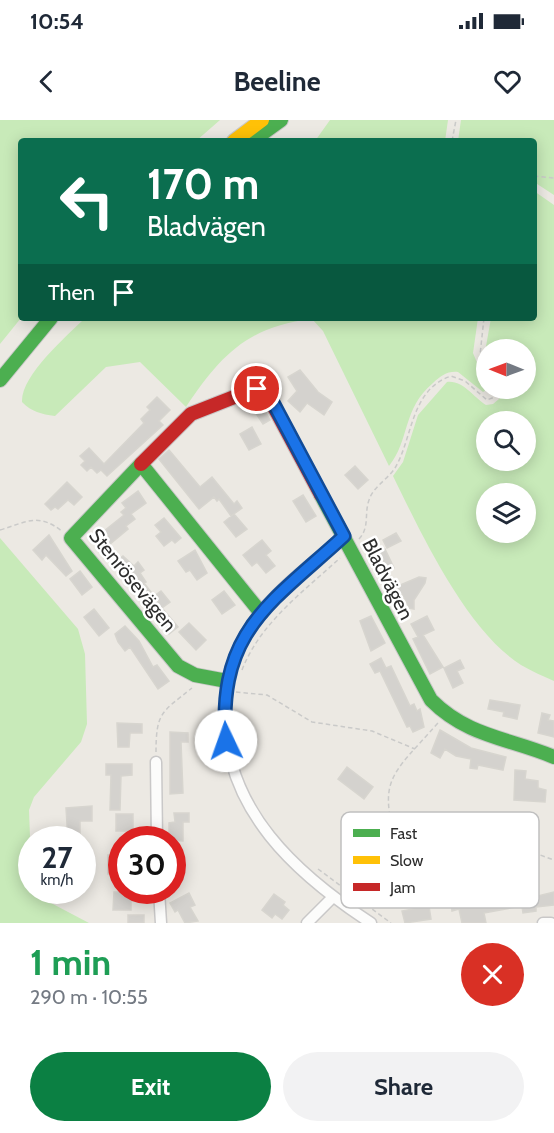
<!DOCTYPE html>
<meta charset="utf-8">
<style>
body{margin:0;font-family:Cabin,sans-serif;background:#f2f2f3;color:#1f2937;height:100vh;display:flex;flex-direction:column;font-size:22px;white-space:nowrap}
*{box-sizing:border-box;margin:0}
p{font-size:20px;color:#747a83}
.icon{flex:none;width:33px;height:33px;fill:none;stroke:currentColor;stroke-width:2;stroke-linecap:round;stroke-linejoin:round}
.map{position:relative;height:803px;overflow:hidden}
.side{display:flex;flex-direction:column;background:#fff;flex:1}
.side>*{flex:none}
.hud{position:absolute;left:18px;top:18px;width:519px;height:183px;border-radius:6px;box-shadow:0 3px 15px #0003;background:#0b6e4f;color:#fff;overflow:hidden}
.needle{width:39px;rotate:271deg}
.controls{position:absolute;left:476px;top:219px;display:grid;gap:12px}
.controls a{display:grid;place-items:center;width:60px;height:60px;border-radius:50%;background:#fff;box-shadow:0 3px 15px #0003;font-size:30px}
.speed{position:absolute;left:18px;top:706px;display:flex;gap:12px;font-size:30px;font-weight:700;text-align:center}
.speed>*{display:grid;place-content:center;width:78px;height:78px;border-radius:50%;background:#fff;box-shadow:0 3px 15px #0003;line-height:1}
.speed small{font-size:15px;font-weight:400}
.speed .limit{border:9px solid #d22;background:#fff;color:#111}
.pin{position:absolute;display:grid;place-items:center;width:51px;height:51px;color:#fff;margin:-26px;border:3px solid #fff;border-radius:50%;box-shadow:0 2px 6px #0007}
.me{position:absolute;width:66px;margin:-33px;rotate:357deg;stroke-linejoin:round;filter:drop-shadow(0 0 4px #0008)}
.turn{display:flex;align-items:center;gap:21px;height:126px;padding:0 30px;font-size:27px}
.turn .icon{width:78px;height:78px;stroke-width:2.5}
.turn b{display:block;font-size:42px;line-height:51px}
.then{display:flex;align-items:center;height:57px;padding:0 30px;background:#0003;gap:12px;font-size:22px}
.round{display:grid;place-items:center;flex:none;width:63px;height:63px;border-radius:32px;background:#f2f2f3}
.headline{display:flex;align-items:center;justify-content:space-between;height:102px;padding:0 30px}
h1{font-size:36px;font-weight:700;line-height:45px;color:#1e9e55}
.primary-button{display:flex;gap:12px;margin-top:auto;padding:12px 30px}
.primary-button a{flex:1;height:69px;border-radius:36px;background:#0b8043;color:#fff;font-size:24px;font-weight:700;line-height:69px;text-align:center}
.primary-button a+a{background:#f2f2f3;color:#1f2937}
.status{display:flex;justify-content:space-between;align-items:center;height:42px;padding:0 30px;background:#fff;direction:ltr}
.status svg{height:16px;fill:currentColor}
header{display:flex;justify-content:space-between;align-items:center;height:78px;padding:0 30px;background:#fff;font-size:27px;font-weight:700}
.map>svg:first-child{display:block}
.green{fill:#c8eab9;fill-rule:evenodd}
.building{fill:#d4d2ce;stroke:#d7d5cf;stroke-width:1.5}
.lines{fill:none;stroke-linecap:round;stroke-linejoin:round}
.street-casing{stroke:#c9c8c8;stroke-width:13}
.fast-casing{stroke:#c9c8c8;stroke-width:16}
.slow-casing{stroke:#c9c8c8;stroke-width:16}
.jam-casing{stroke:#c9c8c8;stroke-width:16}
.path{stroke:#cacac9;stroke-width:1.5;stroke-dasharray:4.5 3;stroke-linecap:butt}
.street{stroke:#fcfcfb;stroke-width:10}
.fast{stroke:#4caf50;stroke-width:14}
.slow{stroke:#ffc107;stroke-width:14}
.jam{stroke:#c62828;stroke-width:14}
.route-casing{stroke:#114b97;stroke-width:15}
.route{stroke:#1a73e8;stroke-width:10}
.labels{text-anchor:middle;stroke-width:5;stroke-linejoin:round;paint-order:stroke}
.street-label{font-size:20px;fill:#2d2d2d;stroke:#fff}
.key{fill:#fff;stroke:#c0c0c0;stroke-width:1.5}
.key-label{font-size:16px;fill:#2d2d2d}
</style>
<div class="status"><b>10:54</b><svg viewBox="0 0 49 12"><path d="M0 12V9h3v3zM5 12V6h3v6zM10 12V3h3v9zM15 12V0h3v12zM26 1h20v11H26zM47 4h2v5h-2z"/></svg></div>
<header><svg class="icon" aria-label="back" viewBox="0 0 24 24"><path d="M15 5l-7 7 7 7"/></svg>Beeline<svg class="icon" aria-label="heart" viewBox="0 0 24 24"><path d="M12 20l-8-8c-3-5 5-10 8-4 3-6 11-1 8 4z"/></svg></header>
<div class="map">
<svg width="554" height="803" viewBox="0 0 554 803">
<rect width="100%" height="100%" fill="#ece9e3"/>
<path class="green" d="M 0,0 L 220,0 L 196,21 L 21,21 L 21,198 L 0,224 Z
M 330,0 L 448,0 L 445,21 L 315,21 Z
M 461,0 L 554,0 L 554,75 L 534,62 L 534,21 L 458,21 Z
M 534,71 L 554,85 L 554,561 C 543,556 531,551 521,545 C 466,510 421,413 393,356 L 403,342 L 418,295 L 447,262 C 463,260 473,277 486,285 L 493,284 L 499,279 L 500,269 L 525,268 L 525,230 L 486,230 L 486,235 L 485,232 L 491,198 L 534,198 ZM 486,302 L 525,302 L 525,340 L 486,340 ZM 486,374 L 525,374 L 525,412 L 486,412 Z
M 85,198 L 478,198 L 473,233 L 488,269 L 483,272 L 458,252 C 447,251 441,256 433,263 C 402,289 410,320 389,346 L 323,211 L 312,199 C 248,206 220,236 186,287 L 140,242 L 106,247 L 55,296 C 41,294 32,292 22,282 C 21,255 66,217 85,198 Z
M 0,418 L 78,509 L 85,534 L 87,604 L 81,622 L 34,677 L 29,690 L 32,771 L 38,771 L 51,783 L 89,803 L 0,803 Z"/>
<path class="building" d="M 300,250 L 318,272 L 332,282 L 324,295 L 307,283 L 300,292 L 288,281 L 297,271 L 288,257 Z
M 157,277 L 170,290 L 159,301 L 163,305 L 107,356 L 101,350 L 97,353 L 91,347 L 87,351 L 81,345 L 85,341 L 80,336 L 89,328 L 104,344 L 144,303 L 141,299 L 150,290 L 147,287 Z
M 263,287 L 270,300 L 263,304 L 255,292 Z
M 252,307 L 261,324 L 249,330 L 240,314 Z
M 169,330 L 200,367 L 212,357 L 234,384 L 237,381 L 242,388 L 231,396 L 219,379 L 217,381 L 214,377 L 199,389 L 159,339 Z
M 355,346 L 368,360 L 358,369 L 345,355 Z
M 67,362 L 82,377 L 74,385 L 68,380 L 58,389 L 55,387 L 51,390 L 45,384 Z
M 138,371 L 146,383 L 131,394 L 135,399 L 126,406 L 128,409 L 103,430 L 94,419 L 124,395 L 121,392 L 126,388 L 122,383 Z
M 303,375 L 316,396 L 306,402 L 293,381 Z
M 234,394 L 247,409 L 236,417 L 224,402 Z
M 164,398 L 181,418 L 175,423 L 172,420 L 164,426 L 156,416 L 161,412 L 155,405 Z
M 396,413 L 401,421 L 387,428 L 383,420 Z
M 49,415 L 72,451 L 66,456 L 46,435 L 42,440 L 33,430 Z
M 262,420 L 271,431 L 266,435 L 275,446 L 266,453 L 257,442 L 252,446 L 243,435 Z
M 385,429 L 394,448 L 383,453 L 374,435 Z
M 195,430 L 207,453 L 197,460 L 190,450 L 186,452 L 178,441 Z
M 123,436 L 134,446 L 138,442 L 144,450 L 140,453 L 146,462 L 144,463 L 154,476 L 161,471 L 170,482 L 162,488 L 178,507 L 169,514 L 143,485 L 140,476 L 119,448 L 117,450 L 112,444 Z
M 80,451 L 92,467 L 82,475 L 70,459 Z
M 419,457 L 426,458 L 425,463 L 414,480 L 414,489 L 409,488 L 402,474 L 395,478 L 391,469 Z
M 224,471 L 235,485 L 222,494 L 212,480 Z
M 94,489 L 109,508 L 99,516 L 84,497 Z
M 371,496 L 385,523 L 371,531 L 360,501 Z
M 427,496 L 434,510 L 423,515 L 443,547 L 430,554 L 413,519 L 418,517 L 411,504 Z
M 189,503 L 206,520 L 196,530 L 179,512 Z
M 125,506 L 139,521 L 153,547 L 157,545 L 169,561 L 158,569 L 130,527 L 125,531 L 118,522 L 115,514 Z
M 381,538 L 386,548 L 391,546 L 410,586 L 414,584 L 417,591 L 420,589 L 424,607 L 413,612 L 410,606 L 407,607 L 380,551 L 375,553 L 370,544 Z
M 460,540 L 464,548 L 457,551 L 463,563 L 453,568 L 444,548 Z
M 490,580 L 520,585 L 517,599 L 503,596 L 504,592 L 488,589 Z
M 542,593 L 550,595 L 548,600 L 554,601 L 554,617 L 538,613 Z
M 117,603 L 142,604 L 142,613 L 130,613 L 129,627 L 118,627 Z
M 440,610 L 471,628 L 506,637 L 503,650 L 478,645 L 477,649 L 470,648 L 471,639 L 456,636 L 445,629 L 440,638 L 431,633 Z
M 170,612 L 188,613 L 188,622 L 181,622 L 183,673 L 170,674 Z
M 106,644 L 132,644 L 132,655 L 121,656 L 120,690 L 110,690 L 111,655 L 106,655 Z
M 347,647 L 373,667 L 364,679 L 338,659 Z
M 515,650 L 526,651 L 525,659 L 538,661 L 538,668 L 546,670 L 545,682 L 514,680 Z
M 92,686 L 92,701 L 80,701 L 80,720 L 68,720 L 66,688 Z
M 174,693 L 189,693 L 189,702 L 183,702 L 183,721 L 169,720 L 169,703 L 175,702 Z
M 116,694 L 133,694 L 133,711 L 116,711 Z
M 108,735 L 122,735 L 121,753 L 108,754 Z
M 172,739 L 183,739 L 183,759 L 172,759 Z
M 114,772 L 131,772 L 131,790 L 113,790 Z
M 554,772 L 554,785 L 536,787 L 536,791 L 523,793 L 521,780 Z
M 189,773 L 195,785 L 190,787 L 198,801 L 185,803 L 178,790 L 175,792 L 170,783 Z
M 274,774 L 285,782 L 283,785 L 289,790 L 282,799 L 275,794 L 272,798 L 262,790 Z
M 514,775 L 516,787 L 484,793 L 486,803 L 462,803 L 459,789 L 452,791 L 451,783 L 481,777 L 482,781 Z
M 429,786 L 431,799 L 405,803 L 402,791 Z
M 128,795 L 144,795 L 144,803 L 128,803 Z"/>
<g class="lines">
<defs>
<path id="street" d="M 344,416 C 313,443 275,470 252,504 C 233,532 225,560 225,594 C 225,690 296,754 371,803
M 156,642 L 157,720
M 159,771 L 161,803
M 307,803 L 332,778
M 543,803 L 551,803"/>
<path id="fast" d="M 252,21 L 281,0
M 0,260 L 51,198
M 321,375 L 431,580 C 468,617 509,618 554,637
M 227,561 L 195,555 L 178,546 L 71,418 L 141,344 L 261,493"/>
<path id="slow" d="M 234,21 L 262,0"/>
<path id="jam" d="M 141,344 L 191,294 L 252,270 L 266,272 L 321,375"/>
</defs>
<use href="#street" class="street-casing"/>
<use href="#fast" class="fast-casing"/>
<use href="#slow" class="slow-casing"/>
<use href="#jam" class="jam-casing"/>
<path class="path" d="M 452,21 L 456,0
M 534,56 L 554,58
M 484,198 L 480,235 L 486,254
M 0,410 C 27,402 38,392 63,412
M 359,419 C 370,407 364,394 369,380 C 373,367 387,360 395,348 C 413,318 410,270 451,256 L 465,261 L 487,280 L 495,277 L 495,268
M 242,550 C 260,503 304,471 340,438
M 236,572 L 267,575 L 312,602 L 372,611 L 415,629
M 156,632 C 156,592 162,592 192,568
M 399,732 C 377,659 389,658 438,603
M 318,749 L 391,803
M 350,771 L 369,749 L 385,738 L 471,716 L 490,717 L 554,740"/>
<use href="#street" class="street"/>
<use href="#fast" class="fast"/>
<use href="#slow" class="slow"/>
<use href="#jam" class="jam"/>
</g>
<g class="lines">
<defs>
<path id="route" d="M 226,621 C 217,511 271,483 344,416 L 269,275 L 257,269"/>
</defs>
<use href="#route" class="route-casing"/>
<use href="#route" class="route"/>
</g>
<g class="labels">
<g class="street-label">
<text transform="translate(388 459) rotate(63)" y="7">Bladvägen</text>
<text transform="translate(133 460) rotate(51)" y="7">Stenrösevägen</text>
</g>
</g>
<rect x="341" y="692" width="198" height="96" rx="9" class="key"/>
<rect x="353" y="709" width="27" height="8" fill="#4caf50"/>
<rect x="353" y="736" width="27" height="8" fill="#ffc107"/>
<rect x="353" y="763" width="27" height="8" fill="#c62828"/>
<g class="key-label">
<text x="390" y="719">Fast</text>
<text x="390" y="746">Slow</text>
<text x="390" y="773">Jam</text>
</g>
</svg>
<div class="controls">
<a><svg class="needle" viewBox="-14 -14 28 28"><path d="M0-13l5 13h-10z" fill="#e53935"/><path d="M0 13l5-13h-10z" fill="#747a83"/></svg></a>
<a><svg class="icon" aria-label="search" viewBox="0 0 24 24"><circle cx="10" cy="10" r="6"/><path d="M15 15l6 6"/></svg></a>
<a><svg class="icon" aria-label="layers" viewBox="0 0 24 24"><path d="M12 4l9 5-9 5-9-5zM3 14l9 5 9-5"/></svg></a>
</div>
<div class="speed"><div>27<small>km/h</small></div><div class="limit">30</div></div>
<div class="pin" style="left:257px;top:269px;background:#d93025"><svg class="icon" aria-label="arrive" viewBox="0 0 24 24"><path d="M6 21V4h12l-3 4 3 4H6"/></svg></div>
<svg class="me" style="left:226px;top:621px" viewBox="-20 -20 40 40"><circle r="19" fill="#fff"/><path d="M0-13L10 11 0 6-10 11z" fill="#1a73e8"/></svg>
<div class="hud">
<div class="turn"><svg class="icon" aria-label="left" viewBox="0 0 24 24"><path d="M17 20v-9H6M10 6l-5 5 5 5"/></svg><div><b>170 m</b>Bladvägen</div></div>
<div class="then">Then<svg class="icon" aria-label="arrive" viewBox="0 0 24 24"><path d="M6 21V4h12l-3 4 3 4H6"/></svg></div>
</div>
</div>
<section class="side">
<div class="headline"><div><h1>1 min</h1><p>290 m · 10:55</p></div><a class="round" style="background:#d93025;color:#fff"><svg class="icon" aria-label="close" viewBox="0 0 24 24"><path d="M6 6l12 12M18 6L6 18"/></svg></a></div>
<div class="primary-button"><a>Exit</a><a>Share</a></div>
</section>
